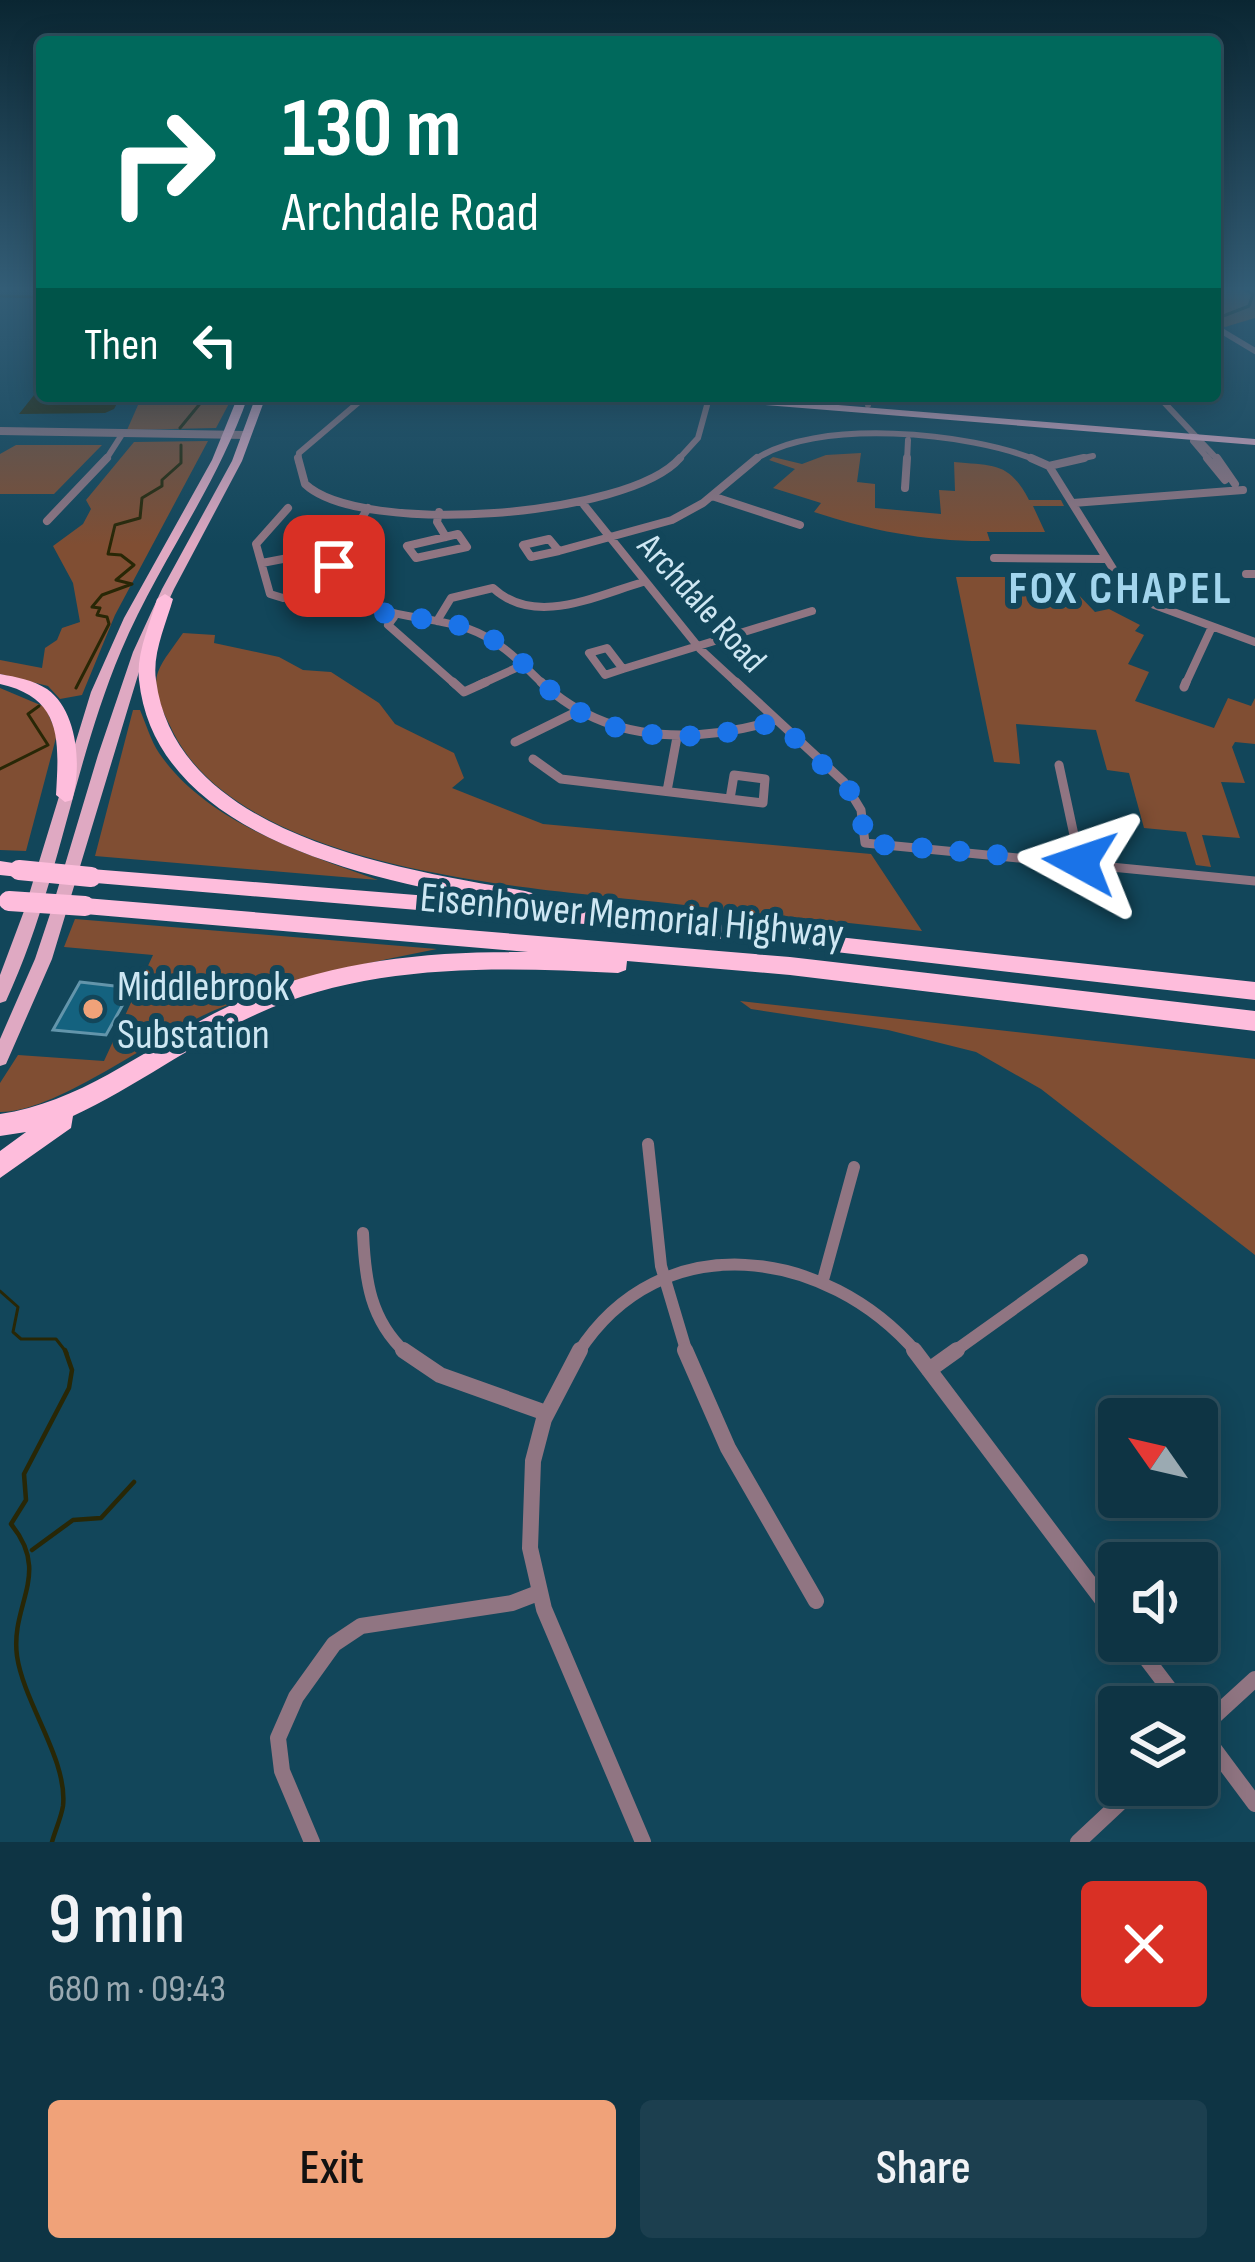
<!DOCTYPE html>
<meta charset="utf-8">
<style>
body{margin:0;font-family:"Sofia Sans Condensed",sans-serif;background:#1c3f4f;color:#f1f3f6;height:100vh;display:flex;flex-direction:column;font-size:45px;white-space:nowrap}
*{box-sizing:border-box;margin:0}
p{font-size:39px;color:#9baab2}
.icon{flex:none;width:66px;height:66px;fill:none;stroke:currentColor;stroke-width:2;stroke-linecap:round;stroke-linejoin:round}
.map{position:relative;height:1842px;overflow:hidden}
.details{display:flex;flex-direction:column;background:#0e3444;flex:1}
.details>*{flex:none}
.hud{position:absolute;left:36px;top:36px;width:1185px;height:366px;border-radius:12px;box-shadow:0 6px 30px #0003,0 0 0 3px #2e4f5d;background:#00695c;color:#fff;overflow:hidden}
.needle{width:78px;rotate:304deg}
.buttons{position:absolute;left:1098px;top:1398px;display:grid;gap:24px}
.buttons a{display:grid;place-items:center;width:120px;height:120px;border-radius:12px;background:#0e3444;box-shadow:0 6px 30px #0003,0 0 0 3px #2e4f5d;font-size:60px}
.pin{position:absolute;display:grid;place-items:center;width:102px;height:102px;color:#fff;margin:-51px;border-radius:24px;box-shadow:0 6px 18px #0006}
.me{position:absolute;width:132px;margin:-66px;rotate:275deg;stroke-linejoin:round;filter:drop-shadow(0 0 9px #0008)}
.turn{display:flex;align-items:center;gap:42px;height:252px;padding:0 48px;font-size:54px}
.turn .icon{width:156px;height:156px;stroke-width:2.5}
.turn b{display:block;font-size:84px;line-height:102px}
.then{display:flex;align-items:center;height:114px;padding:0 48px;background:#0003;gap:24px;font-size:45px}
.round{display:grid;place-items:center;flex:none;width:126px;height:126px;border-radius:12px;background:#1c3f4f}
.headline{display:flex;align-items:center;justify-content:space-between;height:204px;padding:0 48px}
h1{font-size:72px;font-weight:600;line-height:90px}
.cta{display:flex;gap:24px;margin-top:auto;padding:24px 48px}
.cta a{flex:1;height:138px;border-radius:12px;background:#f0a279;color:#111;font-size:48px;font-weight:600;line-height:138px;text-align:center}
.cta a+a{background:#1c3f4f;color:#f1f3f6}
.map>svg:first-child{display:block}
.green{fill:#804e33}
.water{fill:#282706}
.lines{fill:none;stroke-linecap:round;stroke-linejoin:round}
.stream-far1{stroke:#282706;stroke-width:3}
.stream{stroke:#282706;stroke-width:4.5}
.building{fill:#14627f;stroke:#6395ab;stroke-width:3}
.minor-far4{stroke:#907582;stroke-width:6}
.minor-far3{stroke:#907582;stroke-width:8}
.minor-far2{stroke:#907582;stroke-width:9}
.minor-far1{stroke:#907582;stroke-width:12}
.minor{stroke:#907582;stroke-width:16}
.tertiary{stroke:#907582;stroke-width:8}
.primary{fill:#dfa9c2;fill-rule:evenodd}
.motorway{fill:#febddc;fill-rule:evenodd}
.motorway-bridge{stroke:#febddc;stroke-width:20}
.route{stroke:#1a73e8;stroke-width:21;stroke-dasharray:0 37.8}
.poi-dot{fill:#f0a279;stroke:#12465a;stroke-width:4.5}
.labels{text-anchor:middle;stroke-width:12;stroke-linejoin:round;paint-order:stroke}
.far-street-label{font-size:36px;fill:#cee7f3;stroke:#12465a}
.street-label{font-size:42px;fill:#cee7f3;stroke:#12465a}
.poi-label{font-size:42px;fill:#cee7f3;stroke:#12465a;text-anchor:start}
.far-district-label{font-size:45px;font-weight:bold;letter-spacing:3px;fill:#a2d5ed;stroke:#12465a}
</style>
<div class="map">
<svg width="1255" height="1842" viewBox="0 0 1255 1842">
<rect width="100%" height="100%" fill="#12465a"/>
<path class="green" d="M 1215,287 L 1255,287 L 1255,318 L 1225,327 L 1215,323 Z
M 142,396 L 233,396 L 216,428 L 127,430 Z
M 208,441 L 115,615 L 82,695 L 60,699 L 48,686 L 0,674 L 0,660 L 42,668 L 45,648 L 57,640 L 62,628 L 80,622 L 73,583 L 53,546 L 83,524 L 91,509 L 86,500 L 134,442 Z
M 16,445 L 102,445 L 54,494 L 0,494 L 0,454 Z
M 861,453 L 857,482 L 875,484 L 875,508 L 941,514 L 939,490 L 955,491 L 954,462 C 995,466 1009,462 1029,500 L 1061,500 L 1064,506 L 1033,506 L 1045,532 L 987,532 L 990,541 C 929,542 872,531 814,512 L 821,503 L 773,488 L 795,469 L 769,460 L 773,457 L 802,464 L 826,455 Z
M 956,577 L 1007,577 L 1013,589 L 1073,589 L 1095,612 L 1109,609 L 1140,625 L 1135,631 L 1144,635 L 1128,664 L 1149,672 L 1135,701 L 1214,728 L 1228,698 L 1251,706 L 1255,698 L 1255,744 L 1235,742 L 1232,747 L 1245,783 L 1221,782 L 1240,838 L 1202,835 L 1211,867 L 1196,865 L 1186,832 L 1144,828 L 1129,773 L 1107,770 L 1096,730 L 1016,724 L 1020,764 L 994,762 Z
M 183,633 L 215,635 L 214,643 L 279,657 L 303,670 L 331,672 L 379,703 L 395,724 L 454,753 L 464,778 L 452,788 L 543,824 L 871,854 L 922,931 C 834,921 746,912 658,902 C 523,887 242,870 173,732 C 165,715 151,691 158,672 C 163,659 175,645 183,633 Z
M 0,688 L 45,707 L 57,734 L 26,851 L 0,850 Z
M 133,710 L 140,710 C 146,724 151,741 159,753 C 207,823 303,853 378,880 L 95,856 Z
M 75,919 L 437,949 C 360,964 288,980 215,1010 C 158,1034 56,1113 0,1112 L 0,1083 L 18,1055 L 104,1061 L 153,955 L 64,947 Z
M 740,1001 L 1255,1059 L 1255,1255 L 1041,1089 L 976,1052 L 888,1030 L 751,1009 Z"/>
<path class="water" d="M 42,385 L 42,396 L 120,398 L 114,409 L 105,413 L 19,414 Z"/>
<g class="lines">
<path class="stream-far1" d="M 0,296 L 42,297
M 1218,318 L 1249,306 L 1253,294 L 1240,287
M 180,428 L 203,400 L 193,396
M 76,688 L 109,624 L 107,617 L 97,615 L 100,608 L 92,607 L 102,595 L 132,584 L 116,580 L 134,565 L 121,555 L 108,554 L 115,525 L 140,518 L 142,498 L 162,486 L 162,480 L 181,463 L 181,445
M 0,769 L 48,745 L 28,714 L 39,706
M 0,1291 L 18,1307 L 13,1332 L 21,1339 L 56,1339 L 67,1353"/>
<path class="stream" d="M 32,1550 L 73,1520 L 101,1518 L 134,1482
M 52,1842 C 55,1831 61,1818 63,1806 C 68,1760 24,1704 17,1656 C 10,1604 52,1574 11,1524 L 26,1500 L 24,1474 L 69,1388 L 72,1370 L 65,1350"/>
</g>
<path class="building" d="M 80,982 L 132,988 L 106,1035 L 53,1030 Z"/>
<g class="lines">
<path class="minor-far4" d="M 1215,327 L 1255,351
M 868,396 L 868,405
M 1158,396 L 1219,461
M 1197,437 L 1193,441 L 1210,461
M 105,461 L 121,436
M 298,461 L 299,453 L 366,396
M 677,461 L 698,438 L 709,398
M 753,461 C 813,417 972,432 1038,461
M 907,461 L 908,440
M 1070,461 L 1093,456"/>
<path class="minor-far3" d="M 298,458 L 305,484 C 361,537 629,517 680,458
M 1031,458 L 1049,466 L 1130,596 L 1255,642
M 1207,458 L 1225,480
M 1217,458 L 1235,484
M 1049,466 L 1084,458
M 905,488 L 907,458
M 712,496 L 800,525
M 1073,503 L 1243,490
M 584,505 L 700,649 L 739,685
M 288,508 L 256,544 L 270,594 L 283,598 L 337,586
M 368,508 L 336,560 L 337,586 C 377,621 422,613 469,629 C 500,640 521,663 544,685
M 439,512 L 437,522 L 446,537
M 47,521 L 107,458
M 458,534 L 467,547 L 416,558 L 407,546 Z
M 549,539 L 559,551 L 531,557 L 523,545 Z
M 559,551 L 672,520 L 703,503 L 757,458
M 994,558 L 1104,559
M 262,563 L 314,553 L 340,554
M 1246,574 L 1255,574
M 394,617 L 388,625 L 456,685
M 437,621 L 451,598 L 493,588 C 535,627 595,596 643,582
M 607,648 L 623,669 L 605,675 L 589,653 Z
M 623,669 L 812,611
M 479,685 L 527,663
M 1185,685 L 1211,629"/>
<path class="minor-far2" d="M 453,682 L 464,692 L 486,682
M 541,682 C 608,745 694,744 777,720
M 736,682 L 844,782 L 861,810 L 865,843 L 1255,881
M 1184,687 L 1186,682
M 515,742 L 578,711
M 533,759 L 561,779 L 763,803 L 765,779 L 734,775 L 730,799
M 1059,765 L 1080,863
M 667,791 L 677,737"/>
<path class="minor-far1" d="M 648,1144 L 661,1266 L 687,1353
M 363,1233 C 365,1280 370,1320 406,1353
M 823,1280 L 854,1167
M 578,1353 C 661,1223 827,1248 917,1353
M 952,1353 L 1082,1260"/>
<path class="minor" d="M 403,1350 L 440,1375 L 546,1413
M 580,1350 L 544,1419 L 533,1461 L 530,1548 L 544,1609 L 643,1842
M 685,1350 L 728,1448 L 816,1601
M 914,1350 L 1119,1622
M 929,1370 L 957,1350
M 1133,1641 L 1183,1707
M 1197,1726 L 1255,1804
M 1197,1732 L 1255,1679
M 312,1842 L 282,1771 L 278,1738 L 296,1697 L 334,1644 L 361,1626 L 512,1603 L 538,1593
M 1078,1842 L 1139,1785"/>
<path class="tertiary" d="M 0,431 L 246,435"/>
<path class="primary" d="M 238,396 L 248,396 C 217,487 158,563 121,651 C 73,765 58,889 6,1001 L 0,1003 L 0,975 L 24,911 L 91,692 L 124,618 L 212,460 Z
M 256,396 L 266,396 L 242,461 L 174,589 L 145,652 L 52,959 L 6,1064 L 0,1066 L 0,1039 L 35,959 L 52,908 L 98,755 L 133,652 L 162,589 L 232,461 Z
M 688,396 L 727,396 L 1255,439 L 1255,445 L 693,399 Z"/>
<path class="motorway" d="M 165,594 L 173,599 C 166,624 152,654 156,680 C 176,836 400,869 525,891 L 532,893 L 535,899 L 533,904 L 1255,982 L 1255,1000 L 608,926 L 84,882 L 81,877 L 84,872 L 91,869 L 491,901 C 366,878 155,835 139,680 C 136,654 150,624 157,599 Z
M 0,674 C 16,677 33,680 47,689 C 78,711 82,767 72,800 L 65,802 L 56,795 C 59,741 63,698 0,684 Z
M 0,861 L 26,865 L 29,870 L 19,877 L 0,875 Z
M 85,898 L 790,957 L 1255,1011 L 1255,1031 L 790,975 L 627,961 L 626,970 L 618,973 C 497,967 370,963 257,1014 C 193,1043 136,1087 73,1116 L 71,1128 L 0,1178 L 0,1151 L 26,1132 L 0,1136 L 0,1114 C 90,1101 158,1037 240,1001 C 331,960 429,951 528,952 L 85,914 L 75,906 Z"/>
<path class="motorway-bridge" d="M 19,870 L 91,877
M 9,901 L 85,906"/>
</g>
<linearGradient id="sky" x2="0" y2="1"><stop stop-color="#0a2632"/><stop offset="0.53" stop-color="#335d76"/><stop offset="1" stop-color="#335d76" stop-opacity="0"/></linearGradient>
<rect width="1255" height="545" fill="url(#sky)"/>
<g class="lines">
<path class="route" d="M 334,566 L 337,586 C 375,627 425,611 473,630 C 516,647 525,670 558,697 C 619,747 707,742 777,721 L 854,795 L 861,810 L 865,843 L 1080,862"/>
</g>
<circle class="poi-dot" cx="93" cy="1009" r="12"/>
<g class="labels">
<g class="far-street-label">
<text transform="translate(703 602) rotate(48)" y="13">Archdale Road</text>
</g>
<g class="street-label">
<text transform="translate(632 914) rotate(5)" y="15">Eisenhower Memorial Highway</text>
</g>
<g class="poi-label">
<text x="117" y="1000">Middlebrook<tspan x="117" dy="48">Substation</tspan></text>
</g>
<g class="far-district-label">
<text x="1121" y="603">FOX CHAPEL</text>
</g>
</g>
</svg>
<div class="buttons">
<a><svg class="needle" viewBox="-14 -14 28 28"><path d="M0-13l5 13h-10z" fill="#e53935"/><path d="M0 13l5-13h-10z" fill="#9baab2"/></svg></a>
<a><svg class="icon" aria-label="sound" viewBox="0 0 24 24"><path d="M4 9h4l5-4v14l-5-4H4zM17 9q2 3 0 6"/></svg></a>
<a><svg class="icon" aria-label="layers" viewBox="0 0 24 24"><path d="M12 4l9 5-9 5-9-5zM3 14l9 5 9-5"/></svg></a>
</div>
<div class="pin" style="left:334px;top:566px;background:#d93025"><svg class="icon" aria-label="arrive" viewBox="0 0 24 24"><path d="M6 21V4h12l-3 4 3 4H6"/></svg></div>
<svg class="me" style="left:1080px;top:862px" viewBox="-20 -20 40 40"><path d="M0-17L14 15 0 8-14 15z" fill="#1a73e8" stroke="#fff" stroke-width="4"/></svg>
<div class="hud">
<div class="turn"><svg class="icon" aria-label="right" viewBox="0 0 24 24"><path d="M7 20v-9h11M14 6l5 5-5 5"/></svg><div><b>130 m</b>Archdale Road</div></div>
<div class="then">Then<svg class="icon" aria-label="left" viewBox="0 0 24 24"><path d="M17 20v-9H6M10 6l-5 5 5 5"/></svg></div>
</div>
</div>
<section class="details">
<div class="headline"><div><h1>9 min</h1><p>680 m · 09:43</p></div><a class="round" style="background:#d93025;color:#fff"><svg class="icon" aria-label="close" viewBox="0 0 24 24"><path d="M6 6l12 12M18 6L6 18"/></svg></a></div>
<div class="cta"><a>Exit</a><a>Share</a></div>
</section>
